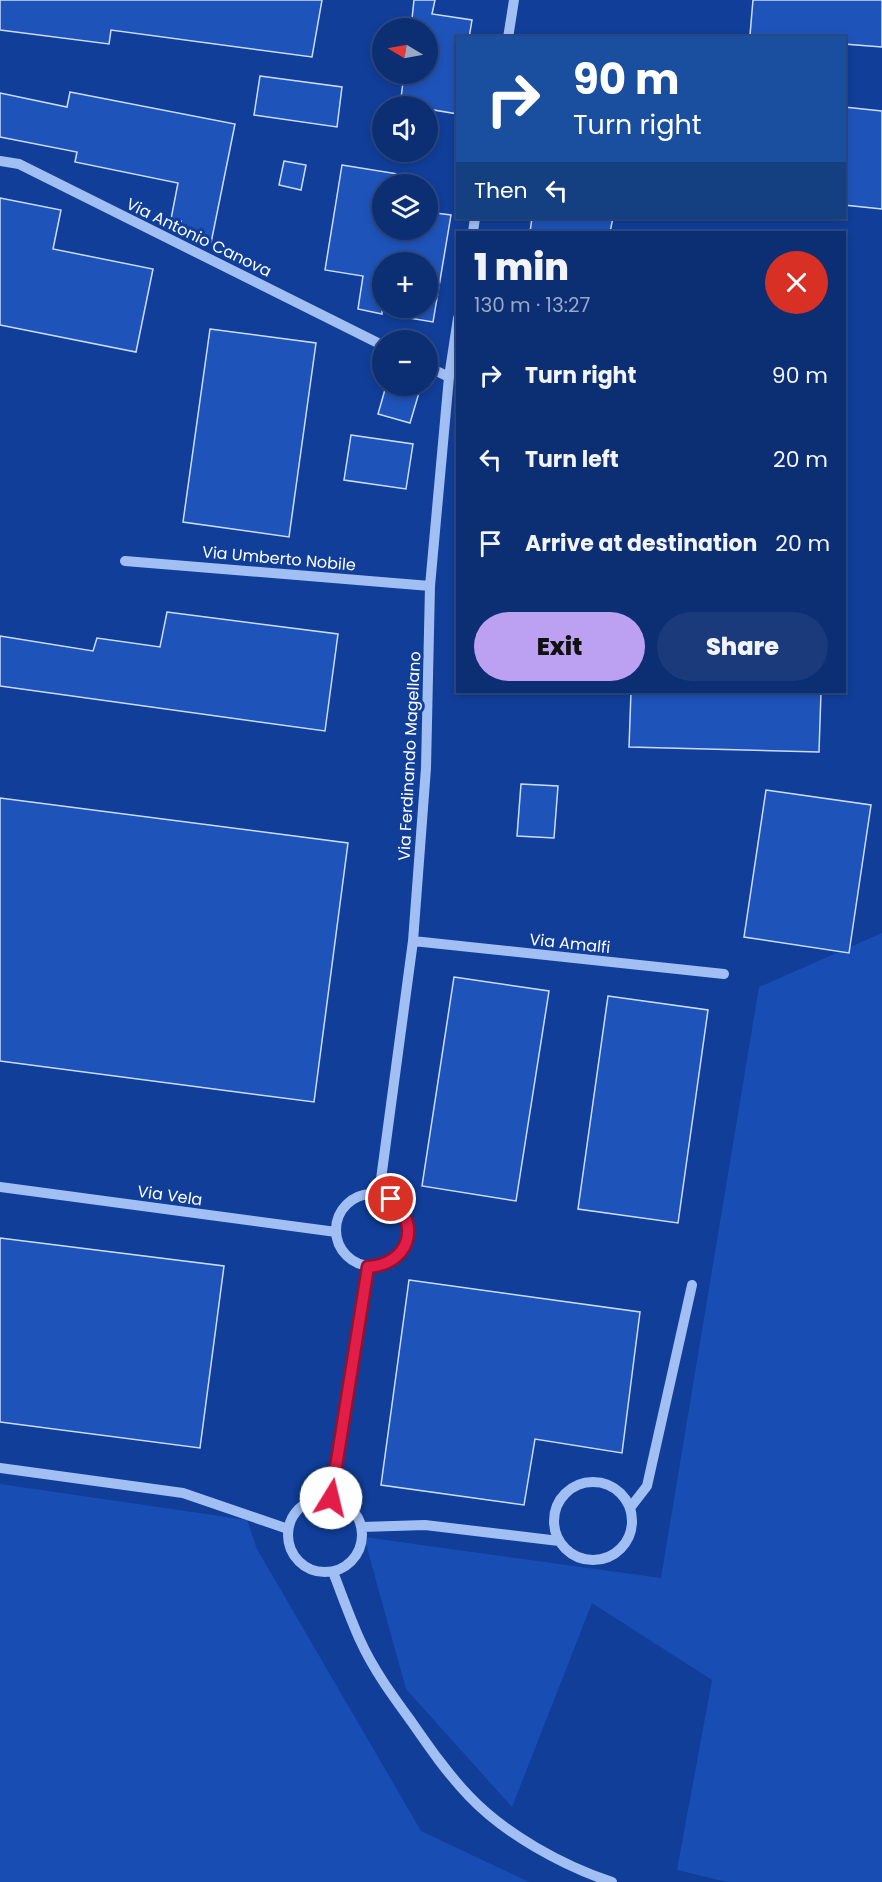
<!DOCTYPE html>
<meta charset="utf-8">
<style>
body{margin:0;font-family:Poppins,sans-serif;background:#1a3a7b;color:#f1f3f6;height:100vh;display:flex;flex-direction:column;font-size:22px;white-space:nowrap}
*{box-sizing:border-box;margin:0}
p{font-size:20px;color:#9aa8c4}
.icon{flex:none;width:33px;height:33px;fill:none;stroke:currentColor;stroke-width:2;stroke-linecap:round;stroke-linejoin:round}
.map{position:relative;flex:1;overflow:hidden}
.details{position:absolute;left:456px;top:231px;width:390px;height:462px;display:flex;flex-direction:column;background:#0c2e73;border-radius:0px;box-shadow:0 3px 9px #0003,0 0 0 2px #2c4a85}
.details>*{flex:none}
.top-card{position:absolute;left:456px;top:36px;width:390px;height:183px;border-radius:0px;box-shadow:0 3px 9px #0003,0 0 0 2px #2c4a85;background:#1a4fa0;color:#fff;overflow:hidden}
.needle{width:39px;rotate:280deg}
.buttons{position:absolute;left:372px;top:18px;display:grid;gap:12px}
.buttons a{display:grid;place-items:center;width:66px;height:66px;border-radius:50%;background:#0c2e73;box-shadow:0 3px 9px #0003,0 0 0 2px #2c4a85;font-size:30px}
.pin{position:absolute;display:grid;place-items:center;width:51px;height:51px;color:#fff;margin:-26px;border:3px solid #fff;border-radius:50%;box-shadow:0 2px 6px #0007}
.me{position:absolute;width:66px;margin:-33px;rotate:9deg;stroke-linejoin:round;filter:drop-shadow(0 0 4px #0008)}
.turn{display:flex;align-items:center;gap:21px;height:126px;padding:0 18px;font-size:27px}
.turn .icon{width:78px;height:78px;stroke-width:2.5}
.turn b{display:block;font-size:42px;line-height:51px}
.then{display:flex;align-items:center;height:57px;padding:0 18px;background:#0003;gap:12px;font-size:22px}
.round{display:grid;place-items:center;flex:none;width:63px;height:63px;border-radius:32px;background:#1a3a7b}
.overview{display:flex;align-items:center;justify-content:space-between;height:102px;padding:0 18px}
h1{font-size:36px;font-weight:800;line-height:45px}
.action{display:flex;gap:12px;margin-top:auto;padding:12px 18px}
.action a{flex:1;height:69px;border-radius:36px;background:#bca0f2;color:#111;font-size:24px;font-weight:800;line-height:69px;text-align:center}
.action a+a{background:#1a3a7b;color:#f1f3f6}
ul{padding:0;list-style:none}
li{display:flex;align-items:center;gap:18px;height:84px;padding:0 18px}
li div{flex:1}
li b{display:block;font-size:22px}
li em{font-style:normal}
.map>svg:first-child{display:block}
.green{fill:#184eb4}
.building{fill:#1e53b9;stroke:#cbdcfe;stroke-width:1.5}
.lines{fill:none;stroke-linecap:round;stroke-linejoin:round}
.minor{stroke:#a2bff4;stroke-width:10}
.route-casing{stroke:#92132f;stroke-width:15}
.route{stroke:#e11d48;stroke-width:10}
.labels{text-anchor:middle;stroke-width:6;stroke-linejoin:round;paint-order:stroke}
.street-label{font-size:16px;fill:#fff;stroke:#103e99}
</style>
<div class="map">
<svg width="882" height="1882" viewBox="0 0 882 1882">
<rect width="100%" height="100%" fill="#103e99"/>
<path class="green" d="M 882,933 L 882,1882 L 727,1882 L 677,1870 L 712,1680 L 592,1603 L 512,1807 L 406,1689 L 364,1537 L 661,1578 L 759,987 Z
M 0,1484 L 247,1520 L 257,1549 L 421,1831 L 529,1882 L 0,1882 Z"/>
<path class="building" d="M 0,0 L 322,0 L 312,57 L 111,30 L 109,44 L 0,30 Z
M 414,0 L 435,0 L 432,14 L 472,20 L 469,38 L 458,38 L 458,114 L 428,109 L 428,106 L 400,106 L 404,74 L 428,74 L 428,28 L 411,28 Z
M 753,0 L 882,0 L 882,47 L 844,44 L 844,38 L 778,38 L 750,35 Z
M 260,76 L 342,87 L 337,127 L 254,115 Z
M 70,92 L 235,124 L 211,243 L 178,235 L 181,221 L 171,219 L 178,183 L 75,162 L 77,152 L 0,137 L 0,93 L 67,107 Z
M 844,107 L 882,111 L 882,209 L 844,205 Z
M 284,161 L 306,165 L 301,190 L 279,185 Z
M 342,165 L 417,177 L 416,184 L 382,184 L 382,230 L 428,230 L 428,212 L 451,215 L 433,322 L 391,315 L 391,308 L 428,308 L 428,262 L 382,262 L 382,314 L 358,309 L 363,276 L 325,270 Z
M 0,198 L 61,210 L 53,249 L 153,269 L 136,352 L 0,325 Z
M 532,218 L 613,218 L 610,232 L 530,232 Z
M 210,329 L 316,343 L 289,537 L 183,522 Z
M 386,386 L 421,386 L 410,423 L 378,414 Z
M 351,435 L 413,444 L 406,489 L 344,480 Z
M 167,612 L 338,634 L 325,731 L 0,686 L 0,636 L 93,651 L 97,638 L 160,647 Z
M 631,692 L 821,692 L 819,752 L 629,747 Z
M 521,784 L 558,786 L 554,838 L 517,836 Z
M 766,790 L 871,805 L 849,953 L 744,937 Z
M 0,798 L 348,843 L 314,1102 L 0,1061 Z
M 454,977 L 549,991 L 516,1201 L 422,1186 Z
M 608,996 L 708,1010 L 678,1223 L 578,1209 Z
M 0,1238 L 224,1266 L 200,1448 L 0,1422 Z
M 409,1280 L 640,1312 L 622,1453 L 535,1439 L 524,1505 L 381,1485 Z"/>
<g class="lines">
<path class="minor" d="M 508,38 L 514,0
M 0,161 L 19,164 L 382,345
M 473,232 L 475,218
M 428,367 L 449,377
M 125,561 L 430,586
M 413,941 L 724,974
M 0,1187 L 336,1232
M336 1230a36 36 0 1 1 72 0a36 36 0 1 1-72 0Z
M 379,1194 L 413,941 L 426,768 L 430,586 L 449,377 L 458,318
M 0,1468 L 183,1493 L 288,1529
M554 1521a39 39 0 1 1 78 0a39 39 0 1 1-78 0Z
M288 1535a37 37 0 1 1 74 0a37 37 0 1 1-74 0Z
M 331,1498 L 368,1267
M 630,1508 L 647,1486 L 692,1285
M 362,1527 L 425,1525 L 559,1541
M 333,1572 C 342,1595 350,1618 360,1640 C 373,1669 392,1695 411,1721 C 429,1747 447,1773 469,1796 C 505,1834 563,1866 612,1882"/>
</g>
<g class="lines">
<defs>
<path id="route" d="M 331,1498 L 368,1267 C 409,1264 422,1225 391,1199"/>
</defs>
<use href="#route" class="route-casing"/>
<use href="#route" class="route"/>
</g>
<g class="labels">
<g class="street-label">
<text transform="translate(199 237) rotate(26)" y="6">Via Antonio Canova</text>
<text transform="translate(279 558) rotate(5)" y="6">Via Umberto Nobile</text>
<text transform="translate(409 756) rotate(-87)" y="6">Via Ferdinando Magellano</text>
<text transform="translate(570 943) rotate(6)" y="6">Via Amalfi</text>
<text transform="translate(170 1195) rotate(8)" y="6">Via Vela</text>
</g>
</g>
</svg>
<div class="buttons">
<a><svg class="needle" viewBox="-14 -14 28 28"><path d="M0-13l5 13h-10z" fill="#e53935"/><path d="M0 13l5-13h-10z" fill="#9aa8c4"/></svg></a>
<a><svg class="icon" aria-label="sound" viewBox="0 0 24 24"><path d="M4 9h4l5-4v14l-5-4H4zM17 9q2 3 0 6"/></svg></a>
<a><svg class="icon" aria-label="layers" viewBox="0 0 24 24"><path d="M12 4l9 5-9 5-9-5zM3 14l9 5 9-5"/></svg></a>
<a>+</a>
<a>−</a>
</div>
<div class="pin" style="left:391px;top:1199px;background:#d93025"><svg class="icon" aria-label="arrive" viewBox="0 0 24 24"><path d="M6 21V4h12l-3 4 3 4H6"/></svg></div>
<svg class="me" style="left:331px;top:1498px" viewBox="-20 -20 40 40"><circle r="19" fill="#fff"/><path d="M0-13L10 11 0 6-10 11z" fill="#e11d48"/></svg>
<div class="top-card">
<div class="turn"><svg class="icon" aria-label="right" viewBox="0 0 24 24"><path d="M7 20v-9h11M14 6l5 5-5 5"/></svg><div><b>90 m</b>Turn right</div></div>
<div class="then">Then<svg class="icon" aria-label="left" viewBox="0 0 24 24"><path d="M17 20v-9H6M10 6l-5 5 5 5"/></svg></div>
</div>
<section class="details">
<div class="overview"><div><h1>1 min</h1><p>130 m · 13:27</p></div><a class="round" style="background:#d93025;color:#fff"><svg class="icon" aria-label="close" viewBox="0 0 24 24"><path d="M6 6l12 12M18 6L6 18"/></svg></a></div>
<ul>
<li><svg class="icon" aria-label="right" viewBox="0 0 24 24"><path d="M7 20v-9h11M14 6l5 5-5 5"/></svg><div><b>Turn right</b></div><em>90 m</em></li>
<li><svg class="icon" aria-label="left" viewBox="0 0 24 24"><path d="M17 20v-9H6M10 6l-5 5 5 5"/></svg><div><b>Turn left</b></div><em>20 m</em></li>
<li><svg class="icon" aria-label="arrive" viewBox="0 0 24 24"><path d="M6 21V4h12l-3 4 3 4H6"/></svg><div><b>Arrive at destination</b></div><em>20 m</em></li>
</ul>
<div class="action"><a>Exit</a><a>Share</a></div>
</section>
</div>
